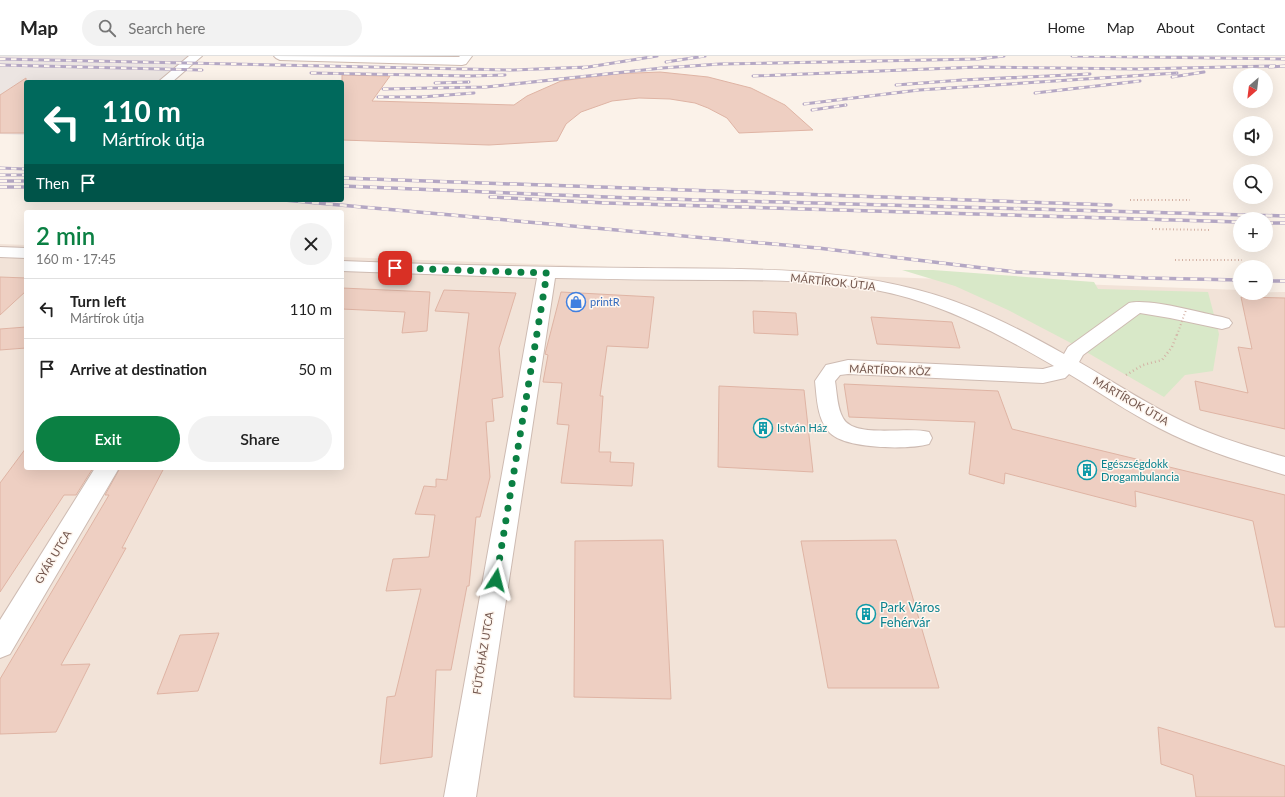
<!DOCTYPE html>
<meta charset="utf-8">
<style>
body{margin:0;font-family:Lato,sans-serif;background:#f2f2f2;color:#222;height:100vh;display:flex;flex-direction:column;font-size:15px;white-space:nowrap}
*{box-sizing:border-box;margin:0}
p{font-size:13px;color:#767676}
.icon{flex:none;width:22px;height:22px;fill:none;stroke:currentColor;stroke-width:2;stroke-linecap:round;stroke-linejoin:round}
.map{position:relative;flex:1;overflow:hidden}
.panel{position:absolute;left:24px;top:154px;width:320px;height:260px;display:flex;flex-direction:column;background:#fff;border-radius:4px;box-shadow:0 4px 16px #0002}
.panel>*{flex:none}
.hud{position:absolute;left:24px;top:24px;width:320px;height:122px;border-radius:4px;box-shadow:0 4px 16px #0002;background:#00695c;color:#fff;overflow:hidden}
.needle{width:26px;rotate:208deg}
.fabs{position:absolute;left:1233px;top:12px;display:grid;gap:8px}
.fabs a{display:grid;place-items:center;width:40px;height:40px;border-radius:50%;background:#fff;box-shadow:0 4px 16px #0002;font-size:20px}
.pin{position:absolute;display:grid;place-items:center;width:34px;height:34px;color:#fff;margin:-17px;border-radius:8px;box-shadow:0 2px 6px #0006}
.me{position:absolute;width:44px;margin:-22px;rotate:9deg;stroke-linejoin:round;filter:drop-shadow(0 0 3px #0008)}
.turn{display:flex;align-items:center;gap:14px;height:84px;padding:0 12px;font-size:18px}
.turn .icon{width:52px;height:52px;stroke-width:2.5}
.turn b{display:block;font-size:28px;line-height:34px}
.then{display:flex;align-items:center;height:38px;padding:0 12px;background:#0003;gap:8px;font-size:15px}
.round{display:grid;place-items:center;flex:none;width:42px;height:42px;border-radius:21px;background:#f2f2f2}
.summary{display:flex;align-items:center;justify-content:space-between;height:68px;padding:0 12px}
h1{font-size:24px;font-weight:600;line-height:30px;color:#0b8043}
.action{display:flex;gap:8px;margin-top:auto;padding:8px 12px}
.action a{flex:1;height:46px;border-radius:24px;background:#0b8043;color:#fff;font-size:16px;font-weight:600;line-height:46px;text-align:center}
.action a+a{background:#f2f2f2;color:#222}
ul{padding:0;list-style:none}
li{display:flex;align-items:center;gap:12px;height:60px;padding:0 12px;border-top:1px solid #e0e0e0}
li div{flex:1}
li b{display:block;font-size:15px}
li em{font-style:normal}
header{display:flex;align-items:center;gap:24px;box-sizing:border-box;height:56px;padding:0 20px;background:#fff;border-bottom:1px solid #e0e0e0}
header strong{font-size:19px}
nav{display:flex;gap:22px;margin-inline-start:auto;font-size:14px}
.search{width:280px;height:36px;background:#f2f2f2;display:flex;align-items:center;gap:10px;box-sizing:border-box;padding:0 14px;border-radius:22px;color:#767676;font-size:15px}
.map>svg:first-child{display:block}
.residential{fill:#f2e3d8}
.industrial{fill:#ece5e2}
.green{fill:#d8e8c8}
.building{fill:#eecfc2;stroke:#dfb4a4}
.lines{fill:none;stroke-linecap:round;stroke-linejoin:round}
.minor-casing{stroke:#cebbb2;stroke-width:2}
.path-far1{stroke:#d3b2a5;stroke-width:2;stroke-dasharray:1 2.5;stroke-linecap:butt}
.path{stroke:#d3b2a5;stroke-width:2.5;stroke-dasharray:1 3;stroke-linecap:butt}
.minor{fill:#fff;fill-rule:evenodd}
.rail-far1-casing{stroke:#b4a7c4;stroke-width:3}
.rail-casing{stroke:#b4a7c4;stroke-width:3.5}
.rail-far1{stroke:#fef6ef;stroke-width:2;stroke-dasharray:5.5;stroke-linecap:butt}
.rail{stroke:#fef6ef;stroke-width:2.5;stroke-dasharray:7;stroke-linecap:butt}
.path-bridge-far1{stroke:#d3b2a5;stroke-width:2;stroke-dasharray:1 2.5;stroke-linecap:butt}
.path-bridge{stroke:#d3b2a5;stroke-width:2.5;stroke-dasharray:1 3;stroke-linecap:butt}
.route{stroke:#0b8043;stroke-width:7;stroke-dasharray:0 12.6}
.labels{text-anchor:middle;stroke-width:3;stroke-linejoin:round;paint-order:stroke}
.street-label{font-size:11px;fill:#73574e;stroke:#fef6ef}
.shop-label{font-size:11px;fill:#366cbe;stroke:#fef6ef;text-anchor:start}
.culture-label{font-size:11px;fill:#0d838f;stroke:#fef6ef;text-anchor:start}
.near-culture-label{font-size:13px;fill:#0d838f;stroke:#fef6ef;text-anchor:start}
</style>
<header>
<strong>Map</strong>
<div class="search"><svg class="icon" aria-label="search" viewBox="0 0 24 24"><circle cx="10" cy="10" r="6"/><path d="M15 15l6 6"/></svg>Search here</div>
<nav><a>Home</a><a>Map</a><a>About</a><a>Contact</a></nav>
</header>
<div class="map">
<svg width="1285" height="741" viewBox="0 0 1285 741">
<rect width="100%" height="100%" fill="#fbf2e9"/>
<path class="residential" d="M 0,188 L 26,189 L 26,412 L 342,412 L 342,201 L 1240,234 L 1240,237 L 1285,236 L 1285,741 L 0,741 Z"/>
<path class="industrial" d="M 0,0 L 191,0 L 158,26 L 26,26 L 26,79 L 0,78 Z"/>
<path class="green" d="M 902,214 L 933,214 L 1094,226 L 1098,233 L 1208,236 L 1219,278 L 1213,315 L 1185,319 L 1164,341 L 1069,286 L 1008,254 L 955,230 Z"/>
<path class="building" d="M 660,16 L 708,21 L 751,32 L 785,49 L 813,74 L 739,77 L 727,62 L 708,52 L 695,47 L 670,43 L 639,42 L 612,45 L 581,56 L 566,68 L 557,85 L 489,89 L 342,84 L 342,19 L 390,20 L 372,45 L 514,49 L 527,40 L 561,25 L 612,18 Z
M 26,22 L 26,77 L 0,77 L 0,39 Z
M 0,221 L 26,222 L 26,235 L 0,259 Z
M 342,232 L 430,236 L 427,275 L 402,277 L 405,256 L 342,253 Z
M 444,234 L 516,237 L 499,292 L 503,341 L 492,343 L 494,365 L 486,366 L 490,421 L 480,461 L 476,461 L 469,530 L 467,530 L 451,614 L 436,614 L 432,701 L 380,708 L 387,641 L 395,640 L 421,533 L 386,535 L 393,503 L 429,501 L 435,459 L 415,458 L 424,430 L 436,431 L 436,423 L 447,424 L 469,257 L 435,255 Z
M 561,236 L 654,241 L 648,292 L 607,290 L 600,340 L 603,340 L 599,396 L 611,396 L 610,406 L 634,407 L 632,430 L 561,427 L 569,369 L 557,368 L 562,327 L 543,326 L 548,299 L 545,298 Z
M 1241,241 L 1285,242 L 1285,373 L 1200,354 L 1195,325 L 1248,337 L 1238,291 L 1252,293 Z
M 753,255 L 796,257 L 798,279 L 754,277 Z
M 871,261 L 952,266 L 960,292 L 877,288 Z
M 26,271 L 26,292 L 0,294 L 0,273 Z
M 844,328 L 998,335 L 1012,373 L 1285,439 L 1285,571 L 1275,571 L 1253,465 L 1135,435 L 1136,451 L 1005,417 L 1004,428 L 969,418 L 975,366 L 849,361 Z
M 719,330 L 804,334 L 813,416 L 718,411 Z
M 26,392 L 26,412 L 93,412 L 76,439 L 64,439 L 0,536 L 0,427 Z
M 120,412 L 164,412 L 122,492 L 126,492 L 61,609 L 90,608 L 56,676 L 0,678 L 0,623 L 109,439 L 105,439 Z
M 663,484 L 671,643 L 574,641 L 575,485 Z
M 896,484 L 939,632 L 828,632 L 801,485 Z
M 219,577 L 198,635 L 157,638 L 180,579 Z
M 1158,671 L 1285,710 L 1285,741 L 1196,741 L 1193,719 L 1161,708 Z"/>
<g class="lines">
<defs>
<path id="minor" d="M 189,0 L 202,0 L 172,26 L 158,26 Z
M 274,0 L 459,1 L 460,0 L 472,0 L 466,8 L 462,9 L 280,4 L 276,2 Z
M 0,191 L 26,192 L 26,202 L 0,201 Z
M 342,205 C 442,209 542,211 642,212 C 734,213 828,210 918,234 C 969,247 1018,272 1064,298 L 1068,291 L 1129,247 C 1149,242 1201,257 1222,261 L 1229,263 L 1232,267 L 1229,271 L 1222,273 L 1170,262 L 1140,257 L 1083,299 L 1079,306 C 1110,324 1141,344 1172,360 C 1208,379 1247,390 1285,401 L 1285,419 C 1242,406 1199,393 1159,372 C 1128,356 1099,336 1069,318 L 1065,322 L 1043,327 L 848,318 L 840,319 L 835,325 C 837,337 837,352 843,362 C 854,383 908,370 929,376 L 932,382 L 929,388 C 908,394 846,393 830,377 C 817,363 817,343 815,325 L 826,309 L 848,304 L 1043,313 L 1054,310 C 1008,283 960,257 909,242 C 847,224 780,224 716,224 C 662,224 609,223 555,222 L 476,741 L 444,741 L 537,222 L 342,215 Z
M 95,412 L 119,412 L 10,598 L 0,602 L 0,564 Z"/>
</defs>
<use href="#minor" class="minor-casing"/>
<path class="path-far1" d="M 1130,144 L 1190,144
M 1152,173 L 1210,174
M 1175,204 L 1242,204"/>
<path class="path" d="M 1126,319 L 1143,309 L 1162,304 L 1172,291"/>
<use href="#minor" class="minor"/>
<defs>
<path id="rail-far1" d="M 1072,0 L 1285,3
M 0,3 L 513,14 L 588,11
M 666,6 L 705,0
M 0,9 L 202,14
M 1269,11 L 1285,10
M 582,12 L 657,0
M 311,17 L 470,20 L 505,19
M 753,20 L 978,11 L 1138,13 L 1275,10
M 1172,21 L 1204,16
M 435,27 L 469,26
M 896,29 L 962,24 L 1090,18
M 383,33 L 486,31 L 662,12 L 720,8 L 978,3 L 1004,0
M 1035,37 L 1140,25
M 378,41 L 421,41 L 474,37
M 804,48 L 919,34 L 1177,17
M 812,54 L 846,49
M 0,112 L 26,113
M 0,119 L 26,119
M 342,122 L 344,122"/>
<path id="rail" d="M 342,122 L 1111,149
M 0,125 L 26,125
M 342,130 L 631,142 L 1285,160
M 0,131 L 26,131
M 490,141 L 606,147 L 1240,166
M 284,144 L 818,192 L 1016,216 L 1145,222 L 1240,224
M 1266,167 L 1285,167
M 1266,225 L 1285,225"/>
</defs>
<use href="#rail-far1" class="rail-far1-casing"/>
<use href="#rail" class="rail-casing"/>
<use href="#rail-far1" class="rail-far1"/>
<use href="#rail" class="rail"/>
<path class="path-bridge-far1" d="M 1177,279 L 1186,254"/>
<path class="path-bridge" d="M 1172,291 L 1177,278"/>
</g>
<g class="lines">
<path class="route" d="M 395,212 L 547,217 L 496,524"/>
</g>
<defs>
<symbol id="shop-ring" viewBox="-11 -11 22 22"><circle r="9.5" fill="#fef6ef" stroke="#3f7fe0" stroke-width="1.5"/><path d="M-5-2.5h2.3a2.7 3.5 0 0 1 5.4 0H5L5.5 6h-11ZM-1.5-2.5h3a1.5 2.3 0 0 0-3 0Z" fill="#3f7fe0"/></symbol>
<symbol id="building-ring" viewBox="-11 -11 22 22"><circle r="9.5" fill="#fef6ef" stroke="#0f9aa8" stroke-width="1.5"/><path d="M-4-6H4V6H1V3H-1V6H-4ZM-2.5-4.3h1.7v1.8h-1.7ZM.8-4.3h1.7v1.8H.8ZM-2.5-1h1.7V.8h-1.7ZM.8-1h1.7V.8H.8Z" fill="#0f9aa8"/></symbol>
</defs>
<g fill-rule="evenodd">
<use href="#shop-ring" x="565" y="235" width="22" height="22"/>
<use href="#building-ring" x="752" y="361" width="22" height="22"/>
<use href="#building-ring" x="1076" y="403" width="22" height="22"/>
<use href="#building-ring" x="855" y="547" width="22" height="22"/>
</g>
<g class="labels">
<g class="street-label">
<text transform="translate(833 226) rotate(6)" y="4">MÁRTÍROK ÚTJA</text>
<text transform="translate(890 314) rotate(2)" y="4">MÁRTÍROK KÖZ</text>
<text transform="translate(1131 345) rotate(30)" y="4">MÁRTÍROK ÚTJA</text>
<text transform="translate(53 501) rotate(-59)" y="4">GYÁR UTCA</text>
<text transform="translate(483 597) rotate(-81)" y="4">FŰTŐHÁZ UTCA</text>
</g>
<g class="shop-label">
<text x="590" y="250">printR</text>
</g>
<g class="culture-label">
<text x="777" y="376">István Ház</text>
<text x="1101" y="412">Egészségdokk<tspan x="1101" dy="13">Drogambulancia</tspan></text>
</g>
<g class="near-culture-label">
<text x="880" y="556">Park Város<tspan x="880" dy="15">Fehérvár</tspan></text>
</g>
</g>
</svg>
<div class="fabs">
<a><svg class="needle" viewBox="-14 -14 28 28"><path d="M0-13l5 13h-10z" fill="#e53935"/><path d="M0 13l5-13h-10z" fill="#767676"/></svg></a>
<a><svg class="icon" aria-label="sound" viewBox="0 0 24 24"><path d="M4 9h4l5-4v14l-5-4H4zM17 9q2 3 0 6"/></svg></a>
<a><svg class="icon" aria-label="search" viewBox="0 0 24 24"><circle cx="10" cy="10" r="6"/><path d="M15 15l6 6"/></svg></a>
<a>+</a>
<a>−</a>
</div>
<div class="pin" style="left:395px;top:212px;background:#d93025"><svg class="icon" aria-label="arrive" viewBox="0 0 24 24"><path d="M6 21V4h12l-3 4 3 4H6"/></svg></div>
<svg class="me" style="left:496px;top:524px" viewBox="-20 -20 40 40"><path d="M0-17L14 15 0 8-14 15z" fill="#0b8043" stroke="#fff" stroke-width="4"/></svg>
<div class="hud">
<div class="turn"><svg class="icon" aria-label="left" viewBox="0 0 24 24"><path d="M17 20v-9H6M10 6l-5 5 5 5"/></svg><div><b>110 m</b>Mártírok útja</div></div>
<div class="then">Then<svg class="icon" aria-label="arrive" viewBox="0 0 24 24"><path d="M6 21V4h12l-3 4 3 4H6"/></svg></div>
</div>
<section class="panel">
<div class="summary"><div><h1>2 min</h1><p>160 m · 17:45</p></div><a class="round"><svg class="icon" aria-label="close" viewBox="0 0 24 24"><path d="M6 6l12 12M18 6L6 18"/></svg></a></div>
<ul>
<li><svg class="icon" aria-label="left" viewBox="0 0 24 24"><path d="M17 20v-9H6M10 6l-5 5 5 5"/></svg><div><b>Turn left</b><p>Mártírok útja</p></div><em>110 m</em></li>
<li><svg class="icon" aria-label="arrive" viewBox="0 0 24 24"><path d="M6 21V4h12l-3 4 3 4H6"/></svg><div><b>Arrive at destination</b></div><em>50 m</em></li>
</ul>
<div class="action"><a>Exit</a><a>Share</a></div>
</section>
</div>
